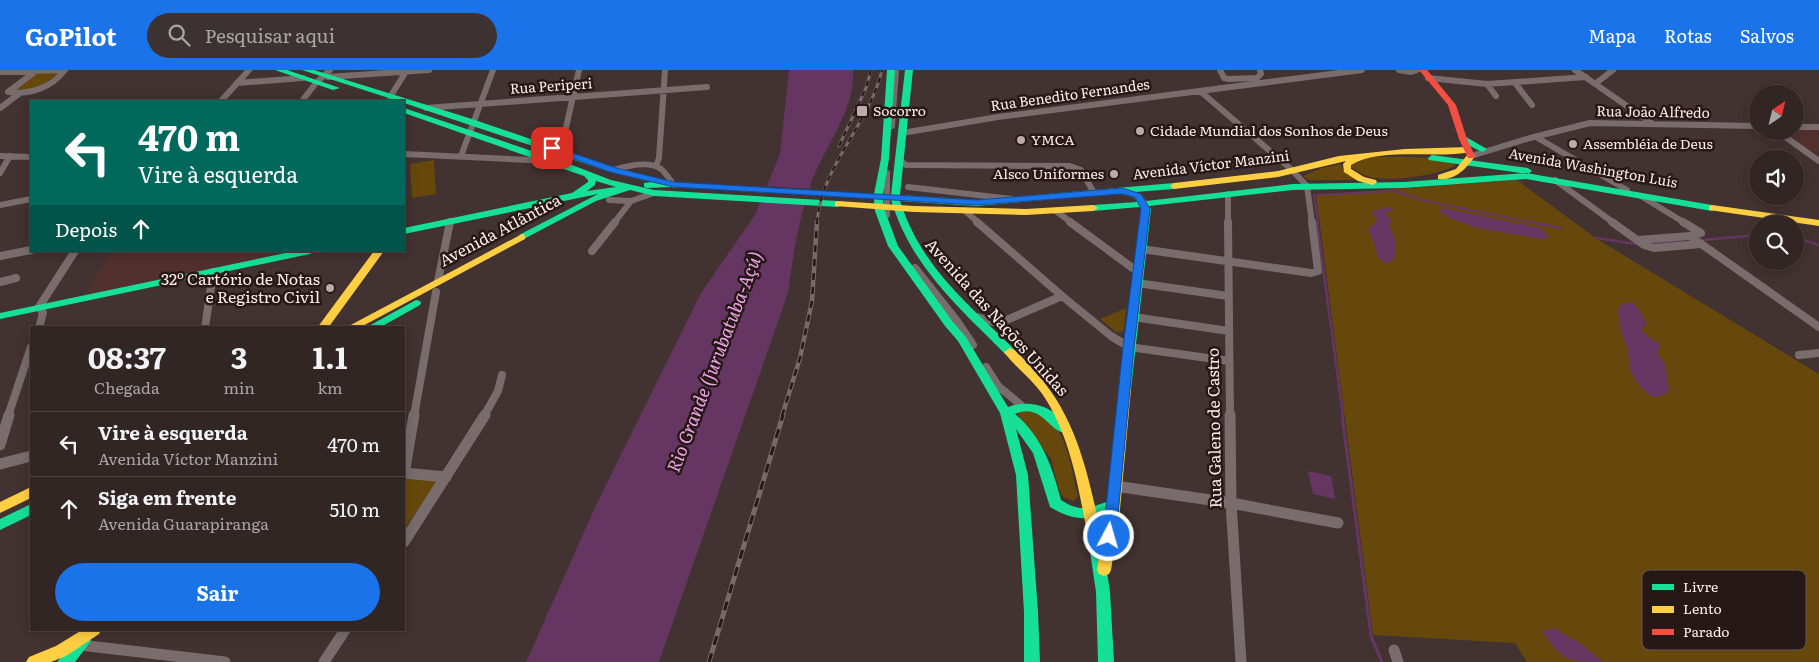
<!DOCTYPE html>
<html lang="pt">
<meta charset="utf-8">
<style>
body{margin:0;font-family:Literata,serif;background:#3d3232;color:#f1f3f6;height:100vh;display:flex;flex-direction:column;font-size:19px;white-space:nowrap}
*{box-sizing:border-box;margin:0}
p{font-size:16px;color:#a8a5a7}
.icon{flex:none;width:28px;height:28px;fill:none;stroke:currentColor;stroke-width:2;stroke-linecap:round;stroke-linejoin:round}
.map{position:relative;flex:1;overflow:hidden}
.sheet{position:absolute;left:30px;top:256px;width:375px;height:305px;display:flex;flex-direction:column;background:#322625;border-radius:0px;box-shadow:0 2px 12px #0003,0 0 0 1px #4d4342}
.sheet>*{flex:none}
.guide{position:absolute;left:30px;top:30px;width:375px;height:152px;border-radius:0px;box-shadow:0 2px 12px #0003,0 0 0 1px #4d4342;background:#00695c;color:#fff;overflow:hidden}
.needle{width:32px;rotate:35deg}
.tools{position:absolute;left:1749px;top:15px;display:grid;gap:10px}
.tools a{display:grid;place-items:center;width:55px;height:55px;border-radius:50%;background:#322625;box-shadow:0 2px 12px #0003,0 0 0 1px #4d4342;font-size:25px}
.pin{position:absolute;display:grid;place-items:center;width:42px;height:42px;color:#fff;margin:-21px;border-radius:10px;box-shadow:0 2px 8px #0006}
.me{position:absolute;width:55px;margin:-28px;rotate:6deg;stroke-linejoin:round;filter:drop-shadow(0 0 4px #0008)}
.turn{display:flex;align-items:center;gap:18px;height:105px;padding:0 25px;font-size:22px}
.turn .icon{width:65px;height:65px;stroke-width:2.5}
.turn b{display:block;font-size:35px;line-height:42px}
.then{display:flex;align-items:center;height:48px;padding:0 25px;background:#0003;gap:10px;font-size:19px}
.eta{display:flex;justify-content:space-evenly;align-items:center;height:85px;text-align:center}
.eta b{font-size:30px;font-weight:700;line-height:35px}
.button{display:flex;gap:10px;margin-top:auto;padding:10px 25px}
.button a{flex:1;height:58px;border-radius:30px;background:#1a73e8;color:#fff;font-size:20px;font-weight:700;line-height:58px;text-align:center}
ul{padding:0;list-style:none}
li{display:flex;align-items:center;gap:15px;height:65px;padding:0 25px;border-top:1px solid #4d4342}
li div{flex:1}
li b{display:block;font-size:19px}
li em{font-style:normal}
header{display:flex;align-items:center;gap:30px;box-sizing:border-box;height:70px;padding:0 25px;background:#1a73e8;color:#fff}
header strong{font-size:24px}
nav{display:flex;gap:28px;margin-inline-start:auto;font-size:18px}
.search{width:350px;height:45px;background:#3d3232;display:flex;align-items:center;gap:12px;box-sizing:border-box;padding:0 18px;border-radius:28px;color:#a8a5a7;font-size:19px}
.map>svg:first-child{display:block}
.built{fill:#52302e}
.green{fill:#66480c}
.water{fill:#663662}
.pier{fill:#423231}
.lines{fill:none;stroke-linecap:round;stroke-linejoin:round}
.stream-far2{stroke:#663662;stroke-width:2}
.stream-far1{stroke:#663662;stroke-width:2.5}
.stream{stroke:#663662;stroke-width:3}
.street-far2{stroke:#786d6c;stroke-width:6}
.street-far1{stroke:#786d6c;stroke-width:8}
.street{stroke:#786d6c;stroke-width:11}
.fast{fill:#16e098;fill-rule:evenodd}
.slow{fill:#ffcf43;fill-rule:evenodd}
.jam{fill:#f24e42;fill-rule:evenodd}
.rail-far2-casing{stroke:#766968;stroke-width:3}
.rail-far1-casing{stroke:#766968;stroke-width:4.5}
.rail-casing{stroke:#766968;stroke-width:5}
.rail-far2{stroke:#261817;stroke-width:2;stroke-dasharray:5.5;stroke-linecap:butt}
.rail-far1{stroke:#261817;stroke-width:2.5;stroke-dasharray:7;stroke-linecap:butt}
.rail{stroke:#261817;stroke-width:3;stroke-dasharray:9;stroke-linecap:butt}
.route{fill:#1a73e8;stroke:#114b97}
.poi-dot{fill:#bdaaa9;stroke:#261817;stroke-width:2}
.labels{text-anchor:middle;stroke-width:5;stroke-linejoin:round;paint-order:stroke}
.far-street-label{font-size:14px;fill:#ffebe9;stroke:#261817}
.far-poi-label{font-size:14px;fill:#ffebe9;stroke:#261817;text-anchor:start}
.street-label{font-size:16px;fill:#ffebe9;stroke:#261817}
.poi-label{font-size:16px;fill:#ffebe9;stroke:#261817;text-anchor:end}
.water-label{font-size:18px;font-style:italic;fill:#f1a4ec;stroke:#261817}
.key{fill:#261817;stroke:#675756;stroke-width:1}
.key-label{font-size:14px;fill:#ffebe9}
</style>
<header>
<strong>GoPilot</strong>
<div class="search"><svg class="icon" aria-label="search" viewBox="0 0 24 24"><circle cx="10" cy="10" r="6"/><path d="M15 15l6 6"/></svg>Pesquisar aqui</div>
<nav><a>Mapa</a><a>Rotas</a><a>Salvos</a></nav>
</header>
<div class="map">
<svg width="1819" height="592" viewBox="0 0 1819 592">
<rect width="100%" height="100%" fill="#423231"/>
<path class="built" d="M 1795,59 L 1819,60 L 1819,82 L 1809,81 L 1781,61 L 1795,61 Z
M 113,181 L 276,181 L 274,185 L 84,226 Z"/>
<path class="green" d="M 60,2 L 37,19 L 15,20 L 38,3 Z
M 1372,87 C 1386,87 1449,85 1456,95 C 1441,105 1395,111 1376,108 C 1367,107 1359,103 1352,98 L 1351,94 Z
M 434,90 L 436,124 L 412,128 L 410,94 Z
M 1341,94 L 1342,99 L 1359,110 L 1308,110 L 1303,106 L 1322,98 Z
M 1517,110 L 1597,169 L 1819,304 L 1819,592 L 1527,592 L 1515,573 L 1373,565 L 1316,125 Z
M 1126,238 L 1124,260 L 1121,262 L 1116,262 L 1100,249 Z
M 1031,340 C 1037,344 1045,348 1051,353 C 1069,369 1072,403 1078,426 L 1074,431 L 1063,427 L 1059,420 L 1051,389 L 1018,345 L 1018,342 Z
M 406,408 L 439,409 L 404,460 L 404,421 Z"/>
<path class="water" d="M 789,0 L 853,0 C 855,41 826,74 812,111 C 799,147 793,185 788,223 L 659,592 L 526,592 L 597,433 L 701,223 L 755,145 L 780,84 Z
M 1387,137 L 1394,140 L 1385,143 L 1392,151 L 1389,154 C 1394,167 1402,182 1389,193 L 1383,192 L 1377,186 C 1377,175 1371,170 1368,159 L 1376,152 L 1377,148 L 1371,142 Z
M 1443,138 L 1540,158 L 1549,167 L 1542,169 L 1477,158 L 1447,147 L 1447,145 L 1439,142 Z
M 1623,233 L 1632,233 L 1639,239 L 1647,255 L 1641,258 L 1644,263 L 1659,274 L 1658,285 L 1665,294 L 1669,321 C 1652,337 1640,317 1632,304 C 1628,297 1632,291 1627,284 L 1629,280 C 1622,269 1619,253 1618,240 Z
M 1308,401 L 1331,406 L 1335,429 L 1313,424 Z
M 1556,558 C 1565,567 1571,567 1581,574 C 1589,580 1595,587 1604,592 C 1569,592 1563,592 1542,561 Z"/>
<path class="pier" d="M 764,116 L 812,119 L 808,134 L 758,131 Z"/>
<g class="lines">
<path class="stream-far2" d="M 1318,153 L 1314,125 L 1395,121 L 1421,130 L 1535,153"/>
<path class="stream-far1" d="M 1317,152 L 1343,346
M 1528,152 L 1560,158
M 1596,168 L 1636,174
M 1795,168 L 1819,175
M 1702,170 L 1758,165
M 1652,173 L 1684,172"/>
<path class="stream" d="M 1342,345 L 1371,566 L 1382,592"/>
<path class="street-far2" d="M 1220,0 L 1224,8 L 1228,9 L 1257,8 L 1261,4 L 1260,0
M 1399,0 L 1411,2 L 1417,0
M 1575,0 L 1653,54
M 36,1 L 8,22 C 30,25 51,18 65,0
M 0,2 L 62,0
M 328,7 L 429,0
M 1428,8 L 1487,14 L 1586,7
M 237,13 L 303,8
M 1515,13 L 1532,35
M 1487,14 L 1496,26
M 1595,14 L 1613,0
M 1200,21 L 1292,100 L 1307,116 L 1312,153
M 390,27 L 407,0
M 221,31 L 249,0
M 302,31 L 316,13 L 330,0
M 0,38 L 20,23
M 426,38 L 707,17
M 892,56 L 896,0
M 1795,57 L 1819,57
M 1777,61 L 1819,91
M 902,63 L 998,47 L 1362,0
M 1536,67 L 1627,120
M 563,82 L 565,62 L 579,0
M 404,84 L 551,91
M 0,86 L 31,87
M 461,86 L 493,0
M 1471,86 L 1530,68 L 1590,53 L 1758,56
M 898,89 L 906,95 L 1070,96 L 1081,100 L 1094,123
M 656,96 L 659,88 L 665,0
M 613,100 C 626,96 649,90 661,99 C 666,103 670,110 674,115
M 0,103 L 10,86
M 887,103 L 887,145
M 1555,110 L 1614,153
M 908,117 L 1012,129
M 1228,124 L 1228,153
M 1641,126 L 1685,153
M 609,130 L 631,131 L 654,123
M 0,135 L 31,129
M 965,141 L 979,153
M 1056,141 L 1072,153
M 450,153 L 450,151
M 614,153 L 631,131"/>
<path class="street-far1" d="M 977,152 L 1062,226 L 1111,266 L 1129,277 L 1229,291
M 1070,152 L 1138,202
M 1228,152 L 1230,346
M 1612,152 L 1644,175 L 1654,178 L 1701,174
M 1690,166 L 1819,257
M 1638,170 L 1690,166 L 1701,163 L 1683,152
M 1141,179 L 1311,203 L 1318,201 L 1312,152
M 592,181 L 615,152
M 0,186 L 31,180
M 915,198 L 957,251 L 973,275
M 438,211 L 450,152
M 0,212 L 16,208
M 1137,213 L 1228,226
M 977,247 L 993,252 L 1002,252 L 1062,226
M 1133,247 L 1229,261
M 39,258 L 43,243 L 39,237 L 75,181
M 205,258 L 213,202
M 1799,285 L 1819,283
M 986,297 L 998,316 L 1021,335
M 8,346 L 31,277
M 414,346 L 436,222
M 484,346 L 498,321 L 502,305"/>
<path class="street" d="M 1230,345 L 1231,433 L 1241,592
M 0,375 L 9,345
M 0,394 L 31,386
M 404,403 L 446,407
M 404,404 L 414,345
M 1115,416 L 1231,433 L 1338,453
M 404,472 L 485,345
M 80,575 L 225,592
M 1394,580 L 1398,592
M 324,592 L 345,560"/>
<path class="fast" d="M 275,0 L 287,0 L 340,18 L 333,20 Z
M 302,0 L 314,0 L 472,49 L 616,98 L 661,109 L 662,112 L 874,124 L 881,89 L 887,0 L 895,0 L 889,89 L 883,124 L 891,125 L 905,0 L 913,0 L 900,125 L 977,130 L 1174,113 L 1178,116 L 1174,119 L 1135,122 L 1141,124 L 1146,131 L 1293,114 L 1404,112 L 1526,103 L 1712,135 L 1717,138 L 1712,141 L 1526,109 L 1404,118 L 1293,120 L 1149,136 L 1151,139 L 1131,319 L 1125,323 L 1119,319 L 1141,139 L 1140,137 L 1093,141 L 1088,138 L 1093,135 L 1137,132 L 1135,128 L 1120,123 L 977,136 L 900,131 C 922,198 966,232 1014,279 L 1016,282 L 1014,285 L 1006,285 C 958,236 912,198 891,130 L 883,130 L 885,141 L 898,176 L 953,252 L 966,267 L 1008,337 C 1032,328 1057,338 1070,359 L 1068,362 C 1051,367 1043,331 1015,344 C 1042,367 1052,396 1061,430 C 1082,444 1091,437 1112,430 L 1117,431 L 1119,435 C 1116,440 1111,442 1105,444 C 1085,452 1068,448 1050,437 L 1033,383 L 1016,359 L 1028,405 L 1038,542 L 1040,592 L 1024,592 L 1024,542 L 1016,405 L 1000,343 L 958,271 L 945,256 L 888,176 L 875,141 L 874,129 L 672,117 L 647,118 L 644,117 L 644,113 L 652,112 L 610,102 L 404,33 L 404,31 L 398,31 Z
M 404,38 L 559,90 L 611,110 L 654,120 L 838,131 L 843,134 L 838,137 L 654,126 L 630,120 L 596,131 L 522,170 L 519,169 L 519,165 L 598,124 L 404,164 L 404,158 L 572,123 L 588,112 L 588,110 L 584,106 L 404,43 ZM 596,111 L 616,117 L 587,121 L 595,115 Z
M 1460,67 L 1466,67 L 1487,79 L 1483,82 L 1480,81 L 1460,71 Z
M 1432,85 L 1528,98 L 1532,101 L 1528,104 L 1429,90 L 1428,88 Z
M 295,181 L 315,181 L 310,184 L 0,249 L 0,243 Z
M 416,230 L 420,231 L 421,233 L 420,235 L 379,258 L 365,258 Z
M 31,434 L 31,445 L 0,460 L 0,449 Z
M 1095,463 L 1100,464 L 1102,468 L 1110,522 L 1114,592 L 1098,592 L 1096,522 L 1088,468 L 1090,464 Z
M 84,565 L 89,566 L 91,571 L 75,592 L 57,592 L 79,566 Z"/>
<path class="slow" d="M 1468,77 L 1472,80 L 1471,82 C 1437,89 1381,77 1351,95 L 1351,99 L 1364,107 L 1376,110 L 1377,112 L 1373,115 L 1358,111 L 1344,102 L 1343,94 L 1346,91 L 1278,107 L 1174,119 L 1170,116 L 1174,113 L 1278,101 L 1339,86 L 1405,79 Z
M 1471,83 L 1475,86 C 1466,99 1455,111 1438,109 L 1438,105 L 1456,99 L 1468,84 Z
M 838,131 L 914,136 L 1026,139 L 1093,135 L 1098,138 L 1093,141 L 1026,145 L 914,142 L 835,136 L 835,132 Z
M 1712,135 L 1819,150 L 1819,156 L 1709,140 L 1709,136 Z
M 522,164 L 525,165 L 525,169 L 359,258 L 345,258 Z
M 374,181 L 384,181 L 328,258 L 317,258 Z
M 1010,278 C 1018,281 1024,290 1030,296 C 1077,344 1088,404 1102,468 L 1100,472 L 1095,473 L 1090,472 L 1088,468 C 1079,420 1071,367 1043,325 C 1032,309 1016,298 1004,282 Z
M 1125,315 L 1131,319 L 1119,450 L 1111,500 L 1109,504 L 1104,506 L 1099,504 L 1097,500 L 1105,450 L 1119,319 Z
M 31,417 L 31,428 L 0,443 L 0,432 Z
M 82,560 L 101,560 L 99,564 L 66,586 L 51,592 L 26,592 L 29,587 L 56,576 Z"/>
<path class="jam" d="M 1419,0 L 1427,0 L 1456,35 L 1467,69 L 1475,86 L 1474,88 L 1468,88 L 1467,86 L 1459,69 L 1448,35 Z"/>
<defs>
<path id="rail-far2" d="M 839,76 L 866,18 L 871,0
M 817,153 C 821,96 869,55 882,0"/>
<path id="rail-far1" d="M 782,346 L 800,288 L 812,231 L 817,152"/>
<path id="rail" d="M 709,592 L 783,345"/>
</defs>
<use href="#rail-far2" class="rail-far2-casing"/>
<use href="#rail-far1" class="rail-far1-casing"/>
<use href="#rail" class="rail-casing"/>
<use href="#rail-far2" class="rail-far2"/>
<use href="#rail-far1" class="rail-far1"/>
<use href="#rail" class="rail"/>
</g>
<path class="route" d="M 549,77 L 555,77 L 616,98 L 674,112 L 977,130 L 1122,118 L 1141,124 L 1150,139 L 1134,277 L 1116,466 L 1114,470 L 1109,471 L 1105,470 L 1103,466 L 1123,277 L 1141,139 L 1135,127 L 1122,124 L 977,135 L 674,117 L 610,102 L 549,80 Z"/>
<g class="poi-dot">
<rect x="856" y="35" width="12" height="12" rx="2.5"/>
<circle cx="1140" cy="61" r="5"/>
<circle cx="1021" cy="70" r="5"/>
<circle cx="1573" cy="74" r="5"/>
<circle cx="1114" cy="104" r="5"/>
<circle cx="330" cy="218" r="5"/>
</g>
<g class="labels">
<g class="far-street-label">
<text transform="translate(551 16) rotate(-4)" y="5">Rua Periperi</text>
<text transform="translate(1070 25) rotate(-8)" y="5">Rua Benedito Fernandes</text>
<text transform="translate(1653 42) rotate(1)" y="5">Rua João Alfredo</text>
<text transform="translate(1211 95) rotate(-7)" y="5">Avenida Víctor Manzini</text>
<text transform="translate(1593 98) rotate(10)" y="5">Avenida Washington Luís</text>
</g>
<g class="far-poi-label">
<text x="873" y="46">Socorro</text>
<text x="1150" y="66">Cidade Mundial dos Sonhos de Deus</text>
<text x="1031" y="75">YMCA</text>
<text x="1583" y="79">Assembléia de Deus</text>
<text x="1104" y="109" text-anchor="end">Alsco Uniformes</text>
</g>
<g class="street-label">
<text transform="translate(500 160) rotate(-28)" y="6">Avenida Atlântica</text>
<text transform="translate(997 247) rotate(48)" y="6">Avenida das Nações Unidas</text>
<text transform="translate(1214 358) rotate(-91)" y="6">Rua Galeno de Castro</text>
</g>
<g class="poi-label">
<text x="320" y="215">32º Cartório de Notas<tspan x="320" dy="18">e Registro Civil</tspan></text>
</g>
<g class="water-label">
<text transform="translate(715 292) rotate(-69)" y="6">Rio Grande (Jurubatuba-Açú)</text>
</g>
</g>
<rect x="1642" y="500" width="164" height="80" rx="8" class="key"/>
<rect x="1652" y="514" width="22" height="6" fill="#16e098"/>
<rect x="1652" y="536" width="22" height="7" fill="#ffcf43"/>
<rect x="1652" y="559" width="22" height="6" fill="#f24e42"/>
<g class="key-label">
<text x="1683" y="522">Livre</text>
<text x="1683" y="544">Lento</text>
<text x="1683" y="567">Parado</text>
</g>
</svg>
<div class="tools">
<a><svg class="needle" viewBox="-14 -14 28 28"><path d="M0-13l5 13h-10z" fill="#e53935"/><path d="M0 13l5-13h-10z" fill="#a8a5a7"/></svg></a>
<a><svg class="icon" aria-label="sound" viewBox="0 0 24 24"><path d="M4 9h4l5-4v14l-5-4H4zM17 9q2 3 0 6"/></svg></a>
<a><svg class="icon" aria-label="search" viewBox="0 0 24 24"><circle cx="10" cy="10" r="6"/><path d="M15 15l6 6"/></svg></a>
</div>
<div class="pin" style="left:552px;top:78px;background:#d93025"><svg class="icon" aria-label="arrive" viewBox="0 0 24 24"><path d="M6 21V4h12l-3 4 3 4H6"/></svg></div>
<svg class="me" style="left:1109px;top:466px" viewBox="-20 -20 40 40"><circle r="17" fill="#1a73e8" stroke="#fff" stroke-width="3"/><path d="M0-11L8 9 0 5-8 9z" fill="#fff"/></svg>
<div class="guide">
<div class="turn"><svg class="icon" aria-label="left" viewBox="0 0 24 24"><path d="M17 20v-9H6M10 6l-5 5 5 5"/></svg><div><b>470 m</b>Vire à esquerda</div></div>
<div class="then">Depois<svg class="icon" aria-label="ahead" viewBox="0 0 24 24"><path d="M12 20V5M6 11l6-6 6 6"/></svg></div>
</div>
<section class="sheet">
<div class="eta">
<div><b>08:37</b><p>Chegada</p></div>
<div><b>3</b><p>min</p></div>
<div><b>1.1</b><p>km</p></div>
</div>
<ul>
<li><svg class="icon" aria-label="left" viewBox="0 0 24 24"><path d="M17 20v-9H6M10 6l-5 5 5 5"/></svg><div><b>Vire à esquerda</b><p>Avenida Víctor Manzini</p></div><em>470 m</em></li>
<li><svg class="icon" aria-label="ahead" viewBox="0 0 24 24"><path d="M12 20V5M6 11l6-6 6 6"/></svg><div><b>Siga em frente</b><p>Avenida Guarapiranga</p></div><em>510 m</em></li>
</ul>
<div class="button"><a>Sair</a></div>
</section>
</div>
